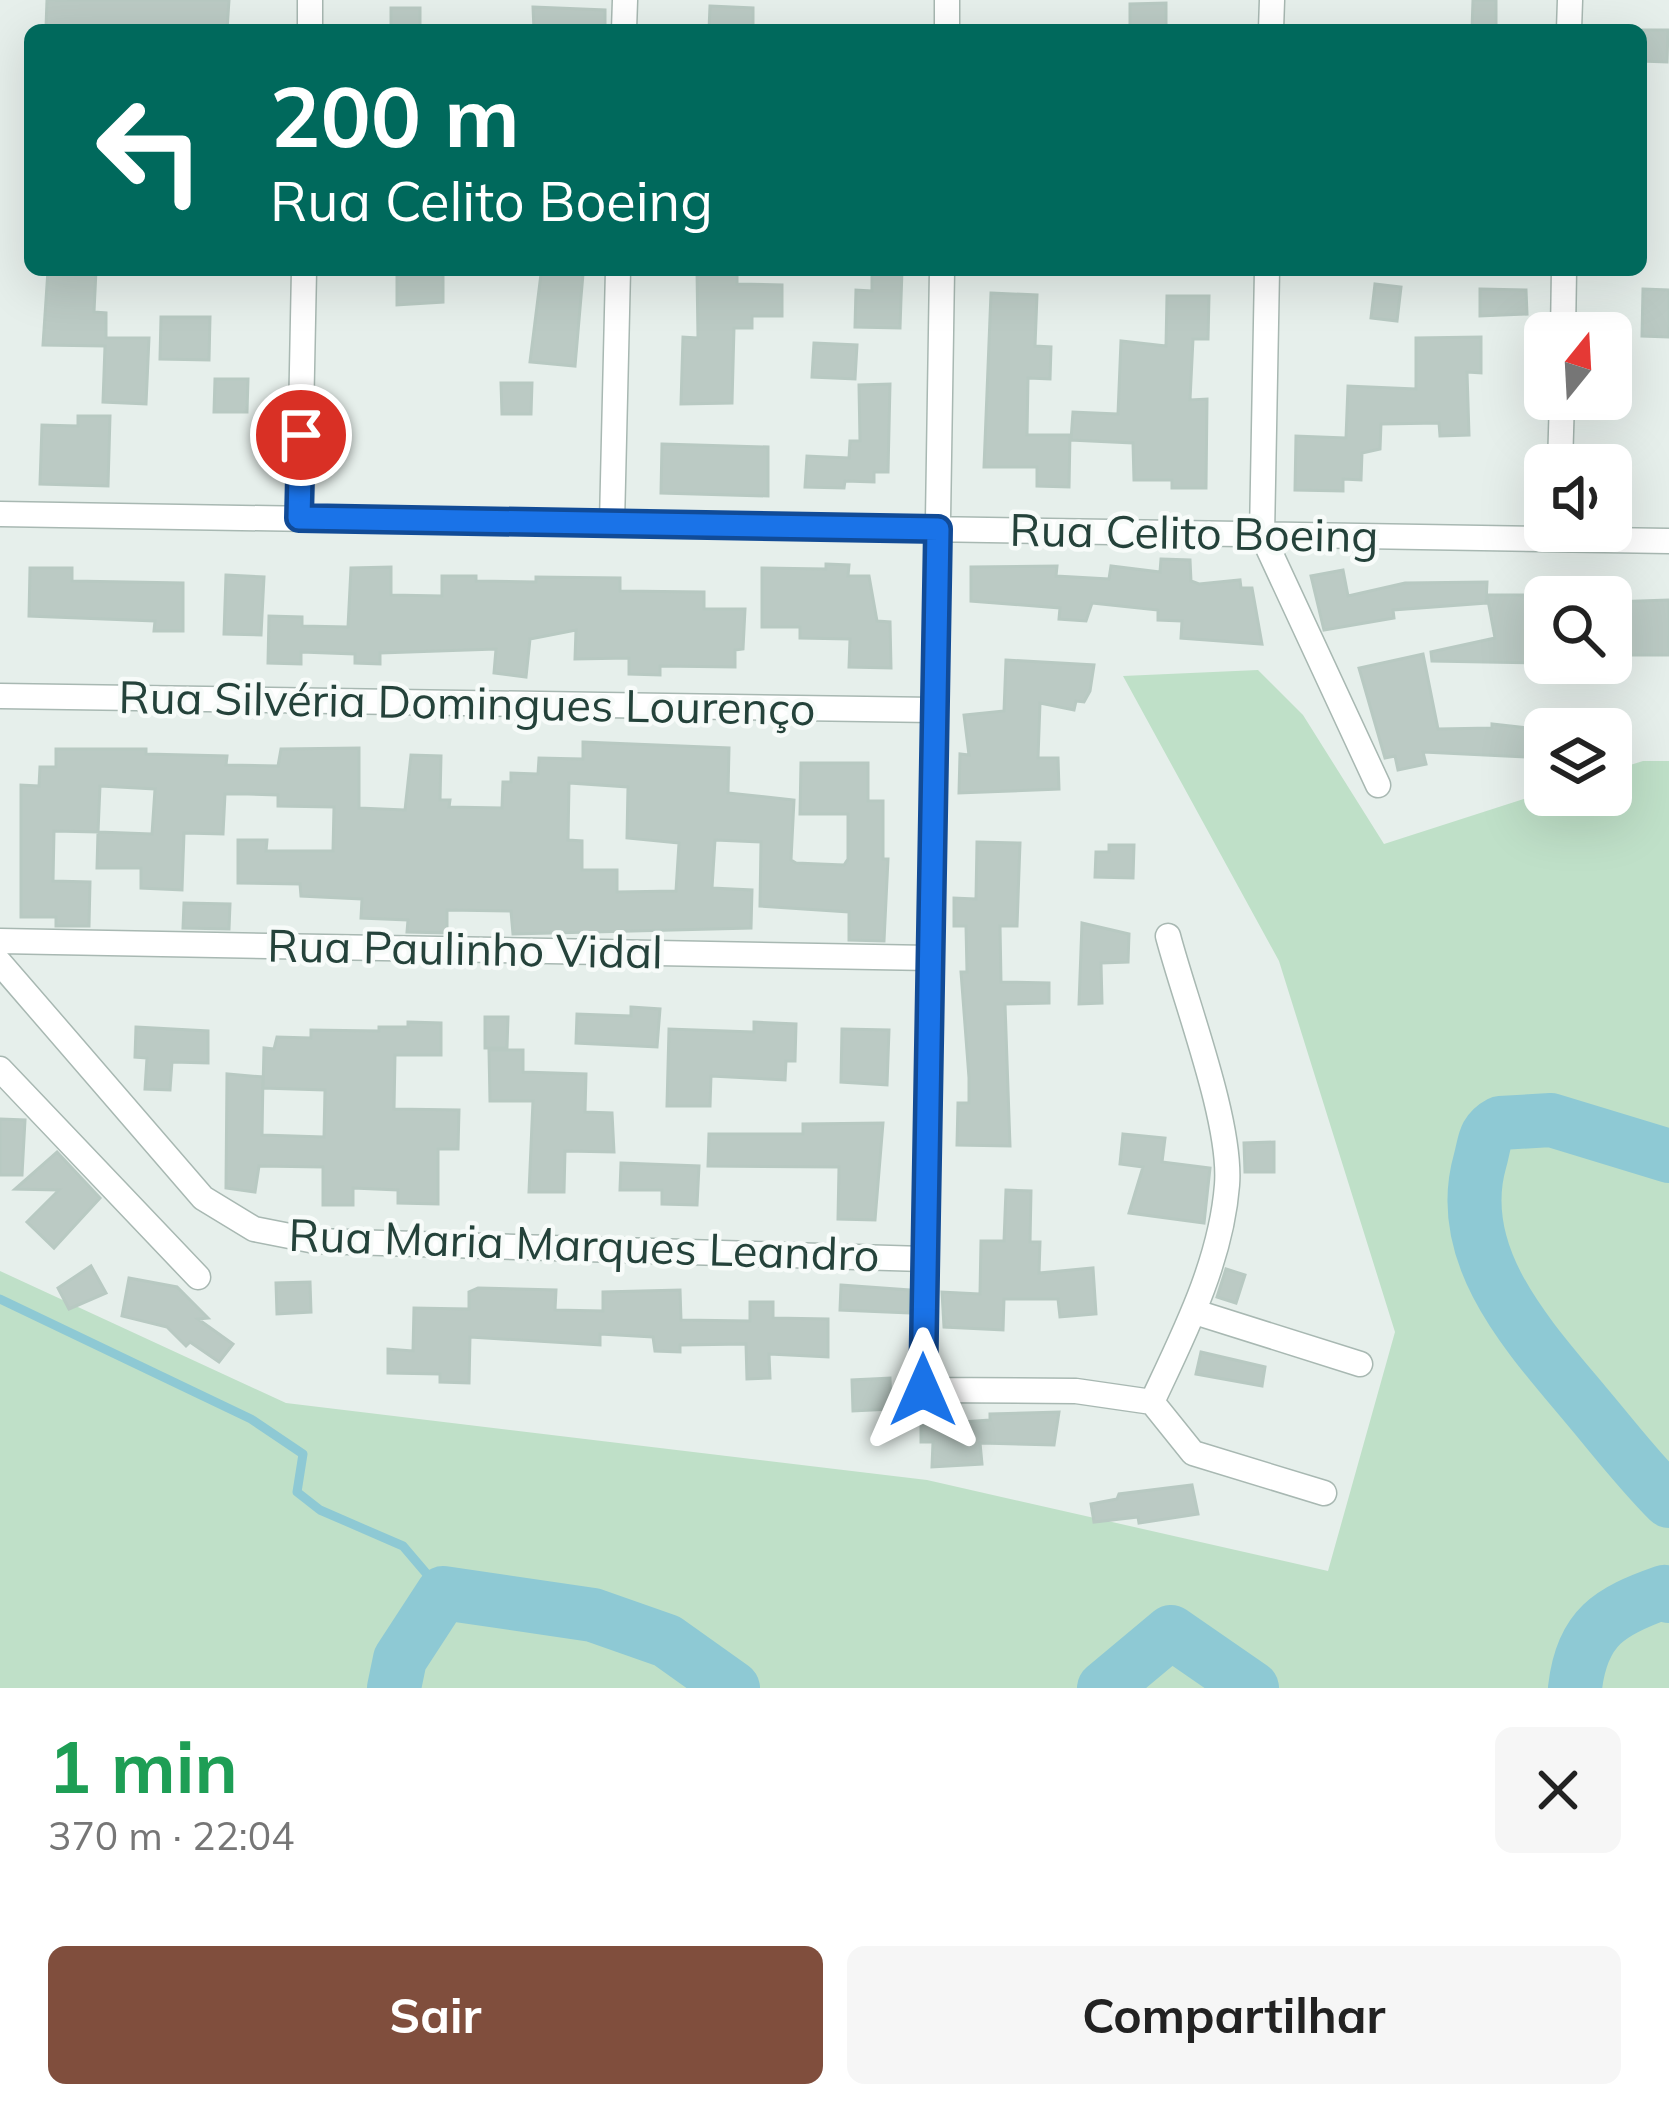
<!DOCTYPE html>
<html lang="pt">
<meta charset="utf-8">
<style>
body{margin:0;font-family:Mulish,sans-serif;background:#f6f6f6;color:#222;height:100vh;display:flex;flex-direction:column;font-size:45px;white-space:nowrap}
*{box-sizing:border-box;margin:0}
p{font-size:39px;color:#767676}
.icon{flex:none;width:66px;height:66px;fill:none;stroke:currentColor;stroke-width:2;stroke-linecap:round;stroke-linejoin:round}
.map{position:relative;height:1688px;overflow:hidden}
.panel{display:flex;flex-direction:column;background:#fff;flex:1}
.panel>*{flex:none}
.hud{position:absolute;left:24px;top:24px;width:1623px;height:252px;border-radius:18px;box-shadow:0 12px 48px #0002;background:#00695c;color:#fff;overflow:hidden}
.needle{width:78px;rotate:18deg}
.fabs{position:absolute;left:1524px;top:312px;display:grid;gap:24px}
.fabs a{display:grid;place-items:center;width:108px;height:108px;border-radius:18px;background:#fff;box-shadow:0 12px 48px #0002;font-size:60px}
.pin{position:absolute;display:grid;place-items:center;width:102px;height:102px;color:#fff;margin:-51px;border:6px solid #fff;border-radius:50%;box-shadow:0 3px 12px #0007}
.me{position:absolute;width:132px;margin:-66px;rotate:0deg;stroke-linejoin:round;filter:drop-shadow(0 0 9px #0008)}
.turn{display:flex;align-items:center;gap:42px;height:252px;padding:0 48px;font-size:54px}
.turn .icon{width:156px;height:156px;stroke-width:2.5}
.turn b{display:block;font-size:84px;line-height:102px}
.round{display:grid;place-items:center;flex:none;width:126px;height:126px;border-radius:18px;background:#f6f6f6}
.headline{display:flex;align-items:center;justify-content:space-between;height:204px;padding:0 48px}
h1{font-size:72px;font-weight:700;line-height:90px;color:#1e9e55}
.primary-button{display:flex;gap:24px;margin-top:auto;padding:24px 48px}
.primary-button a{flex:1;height:138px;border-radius:18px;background:#804e3d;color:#fff;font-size:48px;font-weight:700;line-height:138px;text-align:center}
.primary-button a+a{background:#f6f6f6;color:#222}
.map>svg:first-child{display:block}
.green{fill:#bfe0c8}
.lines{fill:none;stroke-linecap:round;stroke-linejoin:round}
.stream{stroke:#8ec9d4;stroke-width:9}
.river{stroke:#8ec9d4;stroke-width:54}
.building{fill:#bbcac4;stroke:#b8c9c2;stroke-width:3;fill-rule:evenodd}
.minor-casing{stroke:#a8b8b2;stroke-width:27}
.minor{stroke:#fff;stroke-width:24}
.route-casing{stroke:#114b97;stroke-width:30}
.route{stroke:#1a73e8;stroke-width:21}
.labels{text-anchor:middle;stroke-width:9;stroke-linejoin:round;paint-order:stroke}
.street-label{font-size:45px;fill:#24423a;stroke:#f7fbf9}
</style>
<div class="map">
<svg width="1669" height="1688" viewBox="0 0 1669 1688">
<rect width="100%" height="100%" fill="#e6efeb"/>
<path class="green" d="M 1258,670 L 1303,715 L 1384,844 L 1545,792 L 1611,795 L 1611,771 L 1643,761 L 1669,761 L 1669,1688 L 0,1688 L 0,1271 L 286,1403 L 927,1480 L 1328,1571 L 1395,1332 L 1279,961 L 1123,676 Z"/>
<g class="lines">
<path class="stream" d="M 0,1299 L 251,1419 L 303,1454 L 297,1492 L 320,1510 L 403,1546 L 443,1593"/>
<path class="river" d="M 1669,1156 L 1551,1120 L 1500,1123 C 1483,1132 1485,1144 1480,1161 C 1453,1256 1529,1337 1585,1404 C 1613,1437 1638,1470 1669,1501
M 394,1688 L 400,1659 L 443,1593 L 593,1615 L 667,1641 L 733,1688
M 1104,1688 L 1171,1632 L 1252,1688
M 1575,1688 C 1582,1627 1610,1611 1664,1592 L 1669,1596"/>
</g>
<path class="building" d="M 47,0 L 229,0 L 227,30 L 46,28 Z
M 1473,0 L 1496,0 L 1496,30 L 1472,30 Z
M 1166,3 L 1166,30 L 1130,30 L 1130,4 Z
M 710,6 L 753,8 L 753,30 L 709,30 Z
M 533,7 L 605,10 L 605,30 L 534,30 Z
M 391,8 L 420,8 L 420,30 L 391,30 Z
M 1643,30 L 1668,30 L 1667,62 L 1641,61 Z
M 48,270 L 96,270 L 94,312 L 106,313 L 106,338 L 149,338 L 146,404 L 103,402 L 105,346 L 43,345 Z
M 397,270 L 443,270 L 443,302 L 397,305 Z
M 697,270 L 737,271 L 737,284 L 782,285 L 782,316 L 752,316 L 752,328 L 734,328 L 732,403 L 681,404 L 683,337 L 698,338 Z
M 872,270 L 902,270 L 900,328 L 855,327 L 856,290 L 872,291 Z
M 541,274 L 583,274 L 575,366 L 530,362 Z
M 1375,284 L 1401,287 L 1397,321 L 1371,318 Z
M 1480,289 L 1526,290 L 1527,314 L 1480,316 Z
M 1643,289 L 1669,290 L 1669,337 L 1642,336 Z
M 991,293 L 1037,295 L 1035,346 L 1051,347 L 1050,379 L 1028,378 L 1027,435 L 1070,435 L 1069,487 L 1037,486 L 1037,467 L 984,467 Z
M 1167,296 L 1209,296 L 1208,339 L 1193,339 L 1190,400 L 1207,399 L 1206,488 L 1172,488 L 1172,480 L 1134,480 L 1133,443 L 1071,440 L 1073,412 L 1118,414 L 1121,341 L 1166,346 Z
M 161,317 L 210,317 L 209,360 L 160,359 Z
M 1481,337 L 1481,373 L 1467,372 L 1469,435 L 1440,436 L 1439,423 L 1381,424 L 1380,449 L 1362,453 L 1361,480 L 1343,479 L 1343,491 L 1295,490 L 1296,436 L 1346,438 L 1348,386 L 1416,389 L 1416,338 Z
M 814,343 L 857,345 L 855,379 L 812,377 Z
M 215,379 L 248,379 L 247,412 L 214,412 Z
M 501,383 L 532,383 L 531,414 L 502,414 Z
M 890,384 L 888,472 L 874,472 L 874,482 L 845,481 L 844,488 L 805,487 L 807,456 L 849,458 L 850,441 L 860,441 L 859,385 Z
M 78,416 L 110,416 L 108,486 L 40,484 L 42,425 L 78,426 Z
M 662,444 L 768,447 L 768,496 L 661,493 Z
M 1161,559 L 1190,560 L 1191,581 L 1199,584 L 1240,580 L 1241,588 L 1252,588 L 1262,644 L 1181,638 L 1182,621 L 1158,620 L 1158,610 L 1092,603 L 1086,621 L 1059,619 L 1060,608 L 971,601 L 971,567 L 1057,566 L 1056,576 L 1109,579 L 1111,566 L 1160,572 Z
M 826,564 L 849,565 L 848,576 L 869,576 L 877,621 L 890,622 L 891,668 L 849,667 L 850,639 L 800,638 L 800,627 L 762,627 L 762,568 L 826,569 Z
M 391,567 L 391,595 L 442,596 L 442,576 L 476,576 L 476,581 L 536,582 L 536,577 L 620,578 L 620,591 L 704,592 L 704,609 L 745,609 L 743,649 L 735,650 L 735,667 L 660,666 L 660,675 L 629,674 L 629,658 L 575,659 L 576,630 L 530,639 L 526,677 L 494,673 L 496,649 L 380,653 L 380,664 L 355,663 L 355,654 L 301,652 L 301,664 L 268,663 L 269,616 L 302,617 L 302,626 L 348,627 L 351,568 Z
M 30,568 L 72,568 L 72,581 L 183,583 L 183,631 L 154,631 L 155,621 L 29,616 Z
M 1343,570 L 1348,596 L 1405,583 L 1487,582 L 1486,603 L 1393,610 L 1394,618 L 1324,630 L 1311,576 Z
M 226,575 L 264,577 L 261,635 L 224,634 Z
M 1487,595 L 1526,595 L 1527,620 L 1545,620 L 1545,663 L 1432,661 L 1431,652 L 1495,638 Z
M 1669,600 L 1669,655 L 1611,655 L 1611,602 Z
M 1423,654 L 1438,729 L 1492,728 L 1492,724 L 1545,730 L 1545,758 L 1423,752 L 1426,764 L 1398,770 L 1395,756 L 1385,758 L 1359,668 Z
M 1006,660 L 1094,665 L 1090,691 L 1084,702 L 1076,701 L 1074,710 L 1040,703 L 1038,758 L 1058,758 L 1059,789 L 959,793 L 960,754 L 969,755 L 964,715 L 1004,711 Z
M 583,742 L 729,748 L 728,793 L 794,800 L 791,860 L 796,863 L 844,865 L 848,859 L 848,814 L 800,814 L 801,763 L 868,763 L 868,801 L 883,801 L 883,859 L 888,859 L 884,941 L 849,940 L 849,912 L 760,906 L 761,842 L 715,840 L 712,888 L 752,890 L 751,928 L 513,934 L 511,911 L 447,910 L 447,933 L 407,932 L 408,920 L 361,918 L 362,899 L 301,896 L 300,884 L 238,883 L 238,840 L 267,840 L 266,851 L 333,851 L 334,807 L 278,806 L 278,795 L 248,794 L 225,794 L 223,834 L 184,833 L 182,890 L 141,888 L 141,868 L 97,868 L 98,832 L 54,831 L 53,881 L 90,882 L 89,926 L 56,926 L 56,917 L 21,917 L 21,785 L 39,786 L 40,767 L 56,767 L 56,749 L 146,749 L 146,754 L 227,756 L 226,765 L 278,766 L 281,749 L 359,748 L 359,808 L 405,810 L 411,755 L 441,756 L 440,800 L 450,800 L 449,807 L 502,808 L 503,782 L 511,782 L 511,773 L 538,774 L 539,758 L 583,759 ZM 569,783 L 628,787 L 627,838 L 679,843 L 676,891 L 617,892 L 617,870 L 582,870 L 582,841 L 568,840 ZM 100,786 L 155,789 L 152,834 L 98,832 Z
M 977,842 L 1020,843 L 1017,926 L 1000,926 L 1001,982 L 1049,983 L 1049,1003 L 1005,1004 L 1010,1146 L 957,1145 L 958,1103 L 969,1103 L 969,1078 L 961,972 L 967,972 L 966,926 L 954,926 L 954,898 L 976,899 Z
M 1109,845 L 1134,845 L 1133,878 L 1095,877 L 1096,852 L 1109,852 Z
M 184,903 L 230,904 L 229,929 L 183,928 Z
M 1082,923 L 1129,934 L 1128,962 L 1101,963 L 1102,1003 L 1079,1004 Z
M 631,1007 L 660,1009 L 657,1047 L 576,1043 L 577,1014 L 631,1016 Z
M 485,1017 L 508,1017 L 507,1048 L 485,1048 Z
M 408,1022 L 441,1023 L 441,1055 L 395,1055 L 394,1109 L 459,1110 L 458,1149 L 438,1149 L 438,1204 L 398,1203 L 398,1190 L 353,1188 L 353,1205 L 323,1205 L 323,1167 L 259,1166 L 255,1192 L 226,1188 L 227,1074 L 263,1077 L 262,1135 L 324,1137 L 325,1090 L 263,1088 L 264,1048 L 274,1049 L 277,1037 L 311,1038 L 311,1030 L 379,1031 L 379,1027 L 408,1027 Z
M 754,1022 L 796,1024 L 795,1061 L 786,1061 L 785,1080 L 711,1076 L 710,1106 L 667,1106 L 669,1029 L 754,1032 Z
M 136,1027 L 208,1031 L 208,1063 L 172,1062 L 170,1090 L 145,1089 L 147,1058 L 135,1057 Z
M 842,1029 L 889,1030 L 887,1085 L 841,1082 Z
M 489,1050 L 523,1050 L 523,1072 L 586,1074 L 585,1112 L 612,1113 L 614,1152 L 565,1151 L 564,1192 L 529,1192 L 533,1101 L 490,1101 Z
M 0,1119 L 25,1120 L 22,1175 L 0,1175 Z
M 883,1123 L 875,1220 L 838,1219 L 839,1167 L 708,1166 L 709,1134 L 803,1134 L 803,1124 Z
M 1123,1134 L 1165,1138 L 1162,1162 L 1210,1168 L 1204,1223 L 1129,1213 L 1143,1167 L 1120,1164 Z
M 1274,1142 L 1274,1172 L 1245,1172 L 1244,1143 Z
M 57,1152 L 100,1198 L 54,1248 L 27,1222 L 59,1190 L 15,1189 Z
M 621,1163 L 699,1166 L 697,1205 L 662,1204 L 662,1190 L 620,1190 Z
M 1006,1190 L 1031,1191 L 1030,1242 L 1040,1242 L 1039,1273 L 1093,1268 L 1096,1314 L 1060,1317 L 1058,1299 L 1004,1299 L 1003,1330 L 944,1327 L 942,1292 L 980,1294 L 981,1241 L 1004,1241 Z
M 91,1266 L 106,1293 L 69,1309 L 58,1288 Z
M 1226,1269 L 1245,1275 L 1236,1303 L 1217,1297 Z
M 129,1278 L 177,1287 L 208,1318 L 198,1319 L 233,1344 L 219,1362 L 190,1342 L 186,1346 L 167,1327 L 122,1316 Z
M 310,1282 L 311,1312 L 277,1314 L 276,1283 Z
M 841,1285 L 909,1290 L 909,1313 L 840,1310 Z
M 478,1288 L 556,1290 L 555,1310 L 603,1311 L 603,1292 L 680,1290 L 681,1320 L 750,1321 L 750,1302 L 773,1302 L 773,1318 L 828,1319 L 828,1357 L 769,1354 L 770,1378 L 747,1379 L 746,1344 L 680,1345 L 680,1352 L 655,1351 L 653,1337 L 600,1334 L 600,1345 L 470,1337 L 469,1383 L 440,1382 L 440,1374 L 388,1373 L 388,1349 L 413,1351 L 414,1308 L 469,1309 L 469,1292 Z
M 1201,1352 L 1265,1367 L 1262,1386 L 1196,1374 Z
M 890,1378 L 891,1409 L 853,1411 L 852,1380 Z
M 1059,1412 L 1054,1445 L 980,1443 L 982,1464 L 932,1467 L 933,1442 L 921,1442 L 921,1425 L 990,1420 L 990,1414 Z
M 1192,1485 L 1198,1514 L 1139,1523 L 1138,1517 L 1094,1522 L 1091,1504 L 1117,1499 L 1119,1494 Z"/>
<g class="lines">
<defs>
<path id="minor" d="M 310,30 L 310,0
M 624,30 L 625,0
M 947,30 L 947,0
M 1271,30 L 1272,0
M 1569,30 L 1570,0
M 942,270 L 924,1390 L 1076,1391 L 1152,1402 C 1184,1334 1221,1262 1227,1185 C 1232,1122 1185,1001 1168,936
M 1267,270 L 1262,535 L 1378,785
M 1563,333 L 1564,270
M 1560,465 L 1562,399
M 0,514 L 1669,541
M 299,518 L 304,270
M 612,523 L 618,270
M 0,696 L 934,710
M 0,941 L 930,958
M 0,963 L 203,1198 L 254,1229 L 315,1241 L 924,1259
M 0,1069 L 198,1277
M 1195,1312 L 1360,1364
M 1152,1402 L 1193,1453 L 1324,1493"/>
</defs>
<use href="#minor" class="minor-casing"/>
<use href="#minor" class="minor"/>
</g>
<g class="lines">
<defs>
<path id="route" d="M 301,435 L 299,518 L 938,529 L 923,1390"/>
</defs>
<use href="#route" class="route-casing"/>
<use href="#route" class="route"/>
</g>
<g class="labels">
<g class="street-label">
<text transform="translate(1194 533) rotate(1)" y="16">Rua Celito Boeing</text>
<text transform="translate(467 703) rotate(1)" y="16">Rua Silvéria Domingues Lourenço</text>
<text transform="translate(465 949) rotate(1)" y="16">Rua Paulinho Vidal</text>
<text transform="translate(584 1245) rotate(2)" y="16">Rua Maria Marques Leandro</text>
</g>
</g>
</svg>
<div class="fabs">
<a><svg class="needle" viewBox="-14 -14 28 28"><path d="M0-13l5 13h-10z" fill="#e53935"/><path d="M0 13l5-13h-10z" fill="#767676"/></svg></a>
<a><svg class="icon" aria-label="sound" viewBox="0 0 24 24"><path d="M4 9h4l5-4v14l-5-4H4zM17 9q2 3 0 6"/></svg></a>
<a><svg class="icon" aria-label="search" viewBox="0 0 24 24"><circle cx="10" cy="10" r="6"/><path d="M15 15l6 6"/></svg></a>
<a><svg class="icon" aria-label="layers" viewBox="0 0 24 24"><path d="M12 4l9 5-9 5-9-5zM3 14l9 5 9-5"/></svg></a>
</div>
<div class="pin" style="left:301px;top:435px;background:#d93025"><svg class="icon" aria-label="arrive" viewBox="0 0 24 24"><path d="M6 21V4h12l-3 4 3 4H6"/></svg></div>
<svg class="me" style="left:923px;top:1390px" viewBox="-20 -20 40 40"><path d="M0-17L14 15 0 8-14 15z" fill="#1a73e8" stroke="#fff" stroke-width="4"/></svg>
<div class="hud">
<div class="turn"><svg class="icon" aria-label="left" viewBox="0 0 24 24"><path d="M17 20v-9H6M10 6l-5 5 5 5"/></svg><div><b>200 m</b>Rua Celito Boeing</div></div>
</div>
</div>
<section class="panel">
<div class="headline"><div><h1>1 min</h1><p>370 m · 22:04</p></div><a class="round"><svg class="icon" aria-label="close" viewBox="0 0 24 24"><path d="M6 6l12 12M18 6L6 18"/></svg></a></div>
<div class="primary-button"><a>Sair</a><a>Compartilhar</a></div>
</section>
